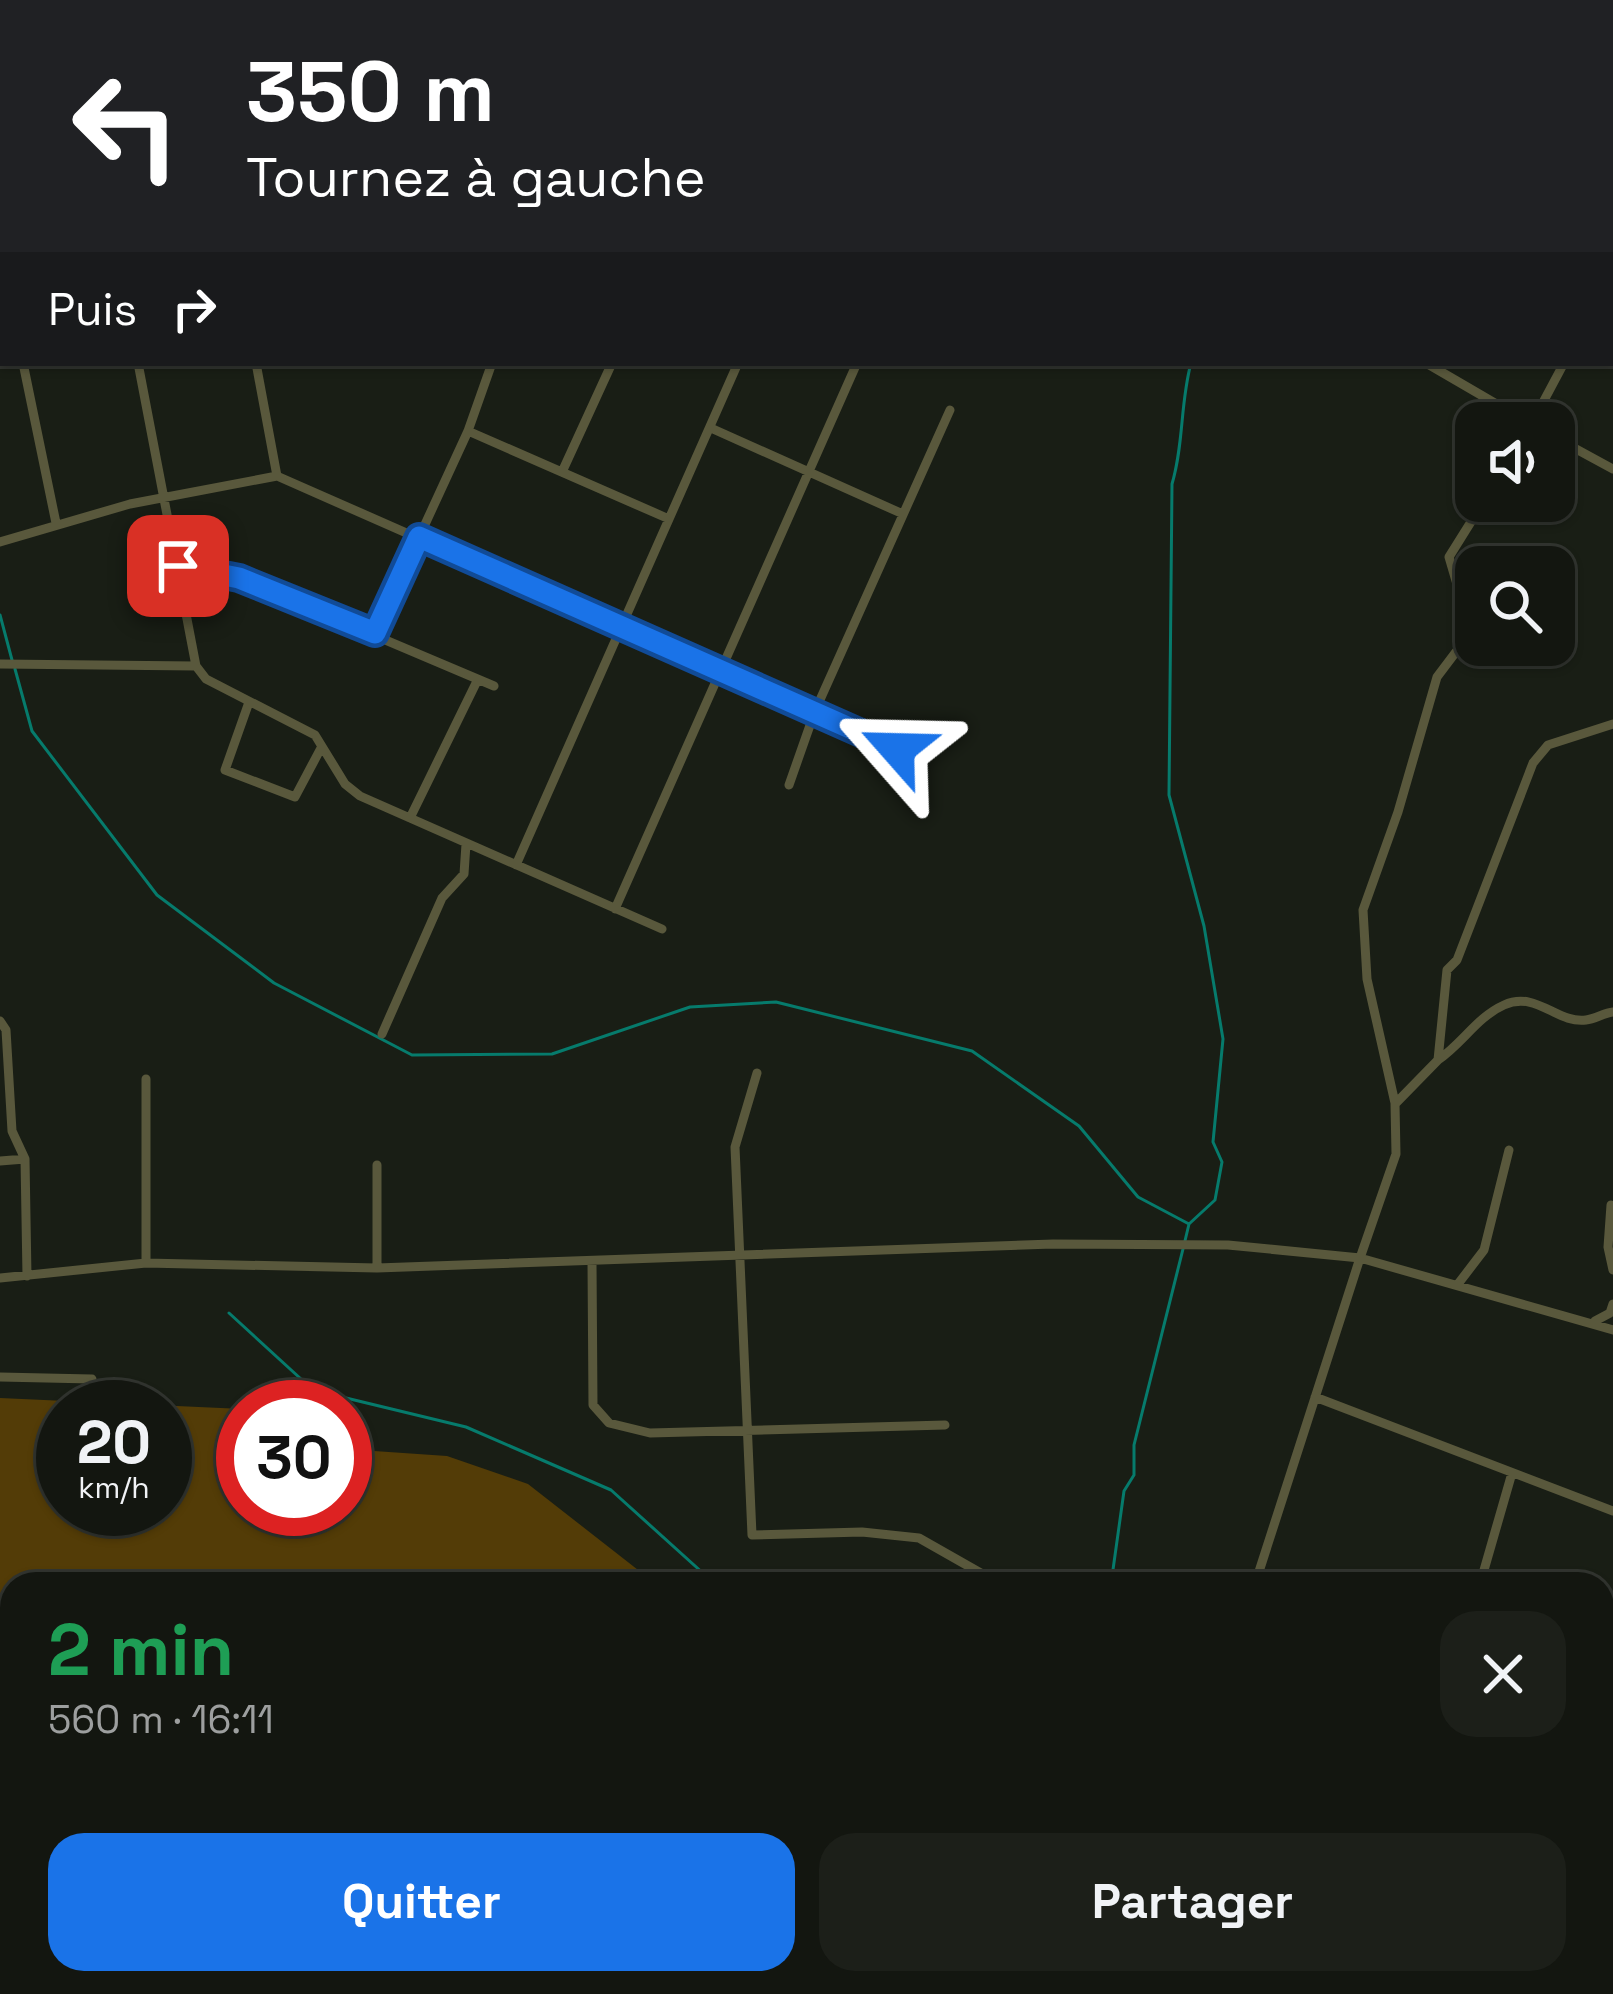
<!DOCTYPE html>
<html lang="fr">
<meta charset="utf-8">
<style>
body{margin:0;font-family:"Space Grotesk",sans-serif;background:#1c1f19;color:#f1f3f6;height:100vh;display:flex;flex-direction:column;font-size:45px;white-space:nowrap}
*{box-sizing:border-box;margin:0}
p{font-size:39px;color:#9d9f9f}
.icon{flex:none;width:66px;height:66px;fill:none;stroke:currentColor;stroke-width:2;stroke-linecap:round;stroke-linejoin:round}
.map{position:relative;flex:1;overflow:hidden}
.sheet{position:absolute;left:0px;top:1572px;width:1614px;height:423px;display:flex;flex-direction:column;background:#131610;border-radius:36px 36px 0 0;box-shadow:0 3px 9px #0004,0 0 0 3px #323530}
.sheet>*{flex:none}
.guide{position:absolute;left:0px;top:0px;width:1614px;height:366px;box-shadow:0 3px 9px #0004,0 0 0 3px #323530;background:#202124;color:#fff;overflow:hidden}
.buttons{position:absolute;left:1455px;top:402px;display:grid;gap:24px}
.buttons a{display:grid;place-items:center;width:120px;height:120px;border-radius:24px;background:#131610;box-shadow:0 3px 9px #0004,0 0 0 3px #323530;font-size:60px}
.speed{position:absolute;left:36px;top:1380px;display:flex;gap:24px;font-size:60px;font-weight:700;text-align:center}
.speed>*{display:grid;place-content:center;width:156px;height:156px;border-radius:50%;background:#131610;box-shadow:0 3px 9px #0004,0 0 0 3px #323530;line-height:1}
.speed small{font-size:30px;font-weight:400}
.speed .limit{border:18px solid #d22;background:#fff;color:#111}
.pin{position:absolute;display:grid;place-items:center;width:102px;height:102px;color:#fff;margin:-51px;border-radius:24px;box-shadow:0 6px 18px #0006}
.me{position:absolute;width:132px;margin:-66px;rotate:295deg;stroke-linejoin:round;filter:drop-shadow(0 0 9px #0008)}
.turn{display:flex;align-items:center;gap:42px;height:252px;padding:0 48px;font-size:54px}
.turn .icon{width:156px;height:156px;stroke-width:2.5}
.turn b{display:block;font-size:84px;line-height:102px}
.then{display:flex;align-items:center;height:114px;padding:0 48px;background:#0003;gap:24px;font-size:45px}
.round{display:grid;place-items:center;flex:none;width:126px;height:126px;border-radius:36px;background:#1c1f19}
.summary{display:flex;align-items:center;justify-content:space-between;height:204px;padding:0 48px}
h1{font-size:72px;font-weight:700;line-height:90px;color:#1e9e55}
.primary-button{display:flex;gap:24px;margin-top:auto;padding:24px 48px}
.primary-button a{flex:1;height:138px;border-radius:36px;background:#1a73e8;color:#fff;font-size:48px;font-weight:700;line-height:138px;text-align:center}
.primary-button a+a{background:#1c1f19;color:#f1f3f6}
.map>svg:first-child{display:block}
.green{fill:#533c07;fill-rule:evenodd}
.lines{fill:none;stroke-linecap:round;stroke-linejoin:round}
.stream{stroke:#067b6c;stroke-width:3}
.street{stroke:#59583c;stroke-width:9}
.route-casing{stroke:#114b97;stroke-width:30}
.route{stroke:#1a73e8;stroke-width:21}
</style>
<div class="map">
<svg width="1613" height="1994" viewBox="0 0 1613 1994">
<rect width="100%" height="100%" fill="#191e15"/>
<path class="green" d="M 0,1398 L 243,1409 L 243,1509 L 345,1509 L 345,1449 L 447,1456 L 528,1484 L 656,1584 L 12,1584 L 12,1983 L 788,1983 L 792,1994 L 0,1994 ZM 63,1407 L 165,1407 L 165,1509 L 63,1509 Z"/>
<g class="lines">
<path class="stream" d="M 1185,0 L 1186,3
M 0,615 L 12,660
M 15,669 L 32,731 L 157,895 L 274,983 L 412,1055 L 552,1054 L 690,1007 L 776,1002 L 972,1051 L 1079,1126 L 1138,1197 L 1189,1224
M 229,1313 L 313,1390 L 466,1427 L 611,1490 L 715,1584
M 1111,1584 L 1124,1491 L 1134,1475 L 1134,1445 L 1184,1245 L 1189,1224 L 1215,1200 L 1222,1162 L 1213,1142 L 1223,1039 L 1204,926 L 1169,795 L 1172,484 C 1184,443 1180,404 1191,363
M 873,1994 L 877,1983"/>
<path class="street" d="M 61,0 L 61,3
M 187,0 L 188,3
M 374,0 L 380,3
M 1533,0 L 1534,3
M 494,3 L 496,0
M 681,3 L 683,0
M 1012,3 L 1012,0
M 0,16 L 3,15
M 1611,77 L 1613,77
M 0,258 L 3,272
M 23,363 L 56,523
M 138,363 L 196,666 L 206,679 L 315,735 L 345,784 L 360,796 L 662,929
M 256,363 L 277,476
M 1426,363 L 1529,423
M 1532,423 L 1564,363
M 713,429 L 903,514
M 468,431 L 669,519
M 1554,437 L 1613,469
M 562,472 L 612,363
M 0,542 L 130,504 L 277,476 L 897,749
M 178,566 L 239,578 L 494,686
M 375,633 L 468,431 L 492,363
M 0,664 L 196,666
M 248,705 L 225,770 L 295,797 L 321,748
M 789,785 L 815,711 L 950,410
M 410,818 L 478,679
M 516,865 L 738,363
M 615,909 L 857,363
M 0,1021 L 6,1030 L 12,1131 L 25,1159 L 27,1276
M 382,1034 L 442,898 L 464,874 L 466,844
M 1438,1060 C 1462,1044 1477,1017 1504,1005 C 1536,990 1557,1024 1586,1020 C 1595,1019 1604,1013 1613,1012
M 757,1073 L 735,1147 L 752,1535 L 862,1532 L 919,1538 L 1000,1584
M 146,1079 L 146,1263
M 1395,1103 L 1367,979 L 1363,910 L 1398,812 L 1437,677 L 1471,632 L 1449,557 L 1484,501
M 0,1161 L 25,1159
M 377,1165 L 377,1268
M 1611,1205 L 1608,1247 L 1613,1270
M 592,1262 L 593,1405 L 609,1423 L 650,1433 L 945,1425
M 0,1278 L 146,1263 L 377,1268 L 1053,1244 L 1228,1245 L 1360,1258 L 1396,1154 L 1395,1104 L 1438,1060 L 1447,970 L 1457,960 L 1533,763 L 1548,745 L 1613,724
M 1458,1284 L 1484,1250 L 1509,1150
M 1595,1321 L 1610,1313 L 1613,1304
M 0,1377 L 92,1379
M 1315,1397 L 1613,1511
M 1255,1584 L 1360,1258 L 1613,1330
M 1480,1584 L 1512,1473
M 1602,1946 L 1613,1952
M 1113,1994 L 1117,1983
M 1231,1994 L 1234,1983
M 1582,1994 L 1585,1983"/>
</g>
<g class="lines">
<defs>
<path id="route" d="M 178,566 L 239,578 L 375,633 L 419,537 L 897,749"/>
</defs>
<use href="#route" class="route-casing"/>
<use href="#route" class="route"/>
</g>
</svg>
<div class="buttons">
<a><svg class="icon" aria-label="sound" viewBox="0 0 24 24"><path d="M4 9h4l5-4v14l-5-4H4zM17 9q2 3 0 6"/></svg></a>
<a><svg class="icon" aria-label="search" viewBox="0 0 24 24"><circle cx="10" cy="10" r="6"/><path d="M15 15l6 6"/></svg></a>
</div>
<div class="speed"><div>20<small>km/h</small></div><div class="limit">30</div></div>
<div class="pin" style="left:178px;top:566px;background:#d93025"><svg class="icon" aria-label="arrive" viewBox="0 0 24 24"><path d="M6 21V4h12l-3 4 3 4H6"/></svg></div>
<svg class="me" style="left:897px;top:749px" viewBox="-20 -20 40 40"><path d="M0-17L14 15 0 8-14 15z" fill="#1a73e8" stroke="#fff" stroke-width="4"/></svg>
<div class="guide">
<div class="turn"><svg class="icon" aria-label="left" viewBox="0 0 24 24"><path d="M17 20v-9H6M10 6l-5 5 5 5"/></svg><div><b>350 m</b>Tournez à gauche</div></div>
<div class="then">Puis<svg class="icon" aria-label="right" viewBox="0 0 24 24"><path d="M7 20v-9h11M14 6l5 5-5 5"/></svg></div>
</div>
<section class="sheet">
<div class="summary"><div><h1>2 min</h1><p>560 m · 16:11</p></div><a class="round"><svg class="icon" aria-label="close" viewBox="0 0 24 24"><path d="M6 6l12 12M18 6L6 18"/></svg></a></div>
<div class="primary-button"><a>Quitter</a><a>Partager</a></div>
</section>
</div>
